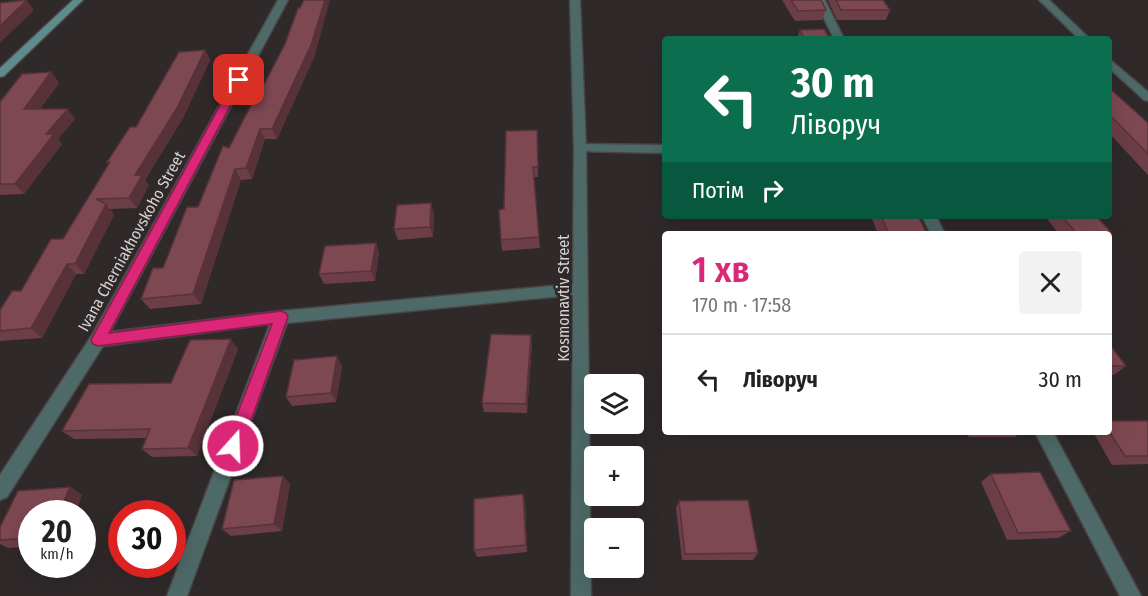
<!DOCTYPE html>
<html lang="uk">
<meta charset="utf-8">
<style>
body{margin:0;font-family:"Fira Sans Condensed",sans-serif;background:#f2f2f2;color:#222;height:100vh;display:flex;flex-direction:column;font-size:22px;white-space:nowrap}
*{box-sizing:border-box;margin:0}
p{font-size:20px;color:#767676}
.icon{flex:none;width:33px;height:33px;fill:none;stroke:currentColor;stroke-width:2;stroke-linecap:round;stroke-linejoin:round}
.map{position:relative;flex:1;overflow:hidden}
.panel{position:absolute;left:662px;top:231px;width:450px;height:204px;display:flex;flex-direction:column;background:#fff;border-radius:6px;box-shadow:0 6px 24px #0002}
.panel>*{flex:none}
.banner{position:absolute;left:662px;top:36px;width:450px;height:183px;border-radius:6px;box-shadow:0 6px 24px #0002;background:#0b6e4f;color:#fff;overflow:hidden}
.tools{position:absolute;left:584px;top:374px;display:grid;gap:12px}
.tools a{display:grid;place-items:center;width:60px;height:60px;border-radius:6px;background:#fff;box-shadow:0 6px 24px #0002;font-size:30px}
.speed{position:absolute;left:18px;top:500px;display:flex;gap:12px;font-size:30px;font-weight:700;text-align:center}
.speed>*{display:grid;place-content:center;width:78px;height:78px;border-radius:50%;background:#fff;box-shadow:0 6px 24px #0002;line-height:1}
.speed small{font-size:15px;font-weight:400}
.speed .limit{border:9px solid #d22;background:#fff;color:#111}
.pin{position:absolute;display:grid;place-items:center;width:51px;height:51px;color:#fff;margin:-26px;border-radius:12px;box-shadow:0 3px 9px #0006}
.me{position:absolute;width:66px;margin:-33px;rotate:20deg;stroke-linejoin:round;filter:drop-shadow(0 0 4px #0008)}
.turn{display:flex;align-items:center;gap:21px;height:126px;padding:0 30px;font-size:27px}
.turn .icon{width:78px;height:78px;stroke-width:2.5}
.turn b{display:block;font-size:42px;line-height:51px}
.then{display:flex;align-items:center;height:57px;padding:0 30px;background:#0003;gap:12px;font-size:22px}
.round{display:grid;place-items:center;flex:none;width:63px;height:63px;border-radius:6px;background:#f2f2f2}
.headline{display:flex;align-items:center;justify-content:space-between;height:102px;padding:0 30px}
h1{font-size:36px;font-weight:600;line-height:45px;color:#db2777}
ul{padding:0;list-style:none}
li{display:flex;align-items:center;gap:18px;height:90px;padding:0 30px;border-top:2px solid #e0e0e0}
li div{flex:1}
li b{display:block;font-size:22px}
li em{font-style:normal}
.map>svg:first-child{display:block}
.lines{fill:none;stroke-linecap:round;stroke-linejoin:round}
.lane-casing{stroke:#4a4445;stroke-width:3}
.street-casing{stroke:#4a4445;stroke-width:3}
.secondary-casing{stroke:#4a4445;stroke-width:3}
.lane{fill:#4d6968;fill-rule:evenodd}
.street{fill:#4d6968;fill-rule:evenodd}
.secondary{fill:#5e8b8b;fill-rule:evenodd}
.wall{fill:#6c3e47}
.shaded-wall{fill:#583239}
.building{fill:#7d4852;stroke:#583239;stroke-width:1.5}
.route{fill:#db2777;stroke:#8e194d;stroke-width:1.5}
.labels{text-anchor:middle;stroke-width:6;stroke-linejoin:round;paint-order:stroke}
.street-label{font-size:16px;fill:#d8d4d4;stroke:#2f292a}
</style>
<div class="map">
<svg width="1148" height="596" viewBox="0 0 1148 596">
<rect width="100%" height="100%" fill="#2f292a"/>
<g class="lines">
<defs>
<path id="lane" d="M 580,144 L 664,145 L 664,153 L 576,151 L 576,145 Z"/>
<path id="street" d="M 278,0 L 288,0 L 110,332 L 281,311 L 573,284 L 574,148 L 570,0 L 580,0 L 586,148 L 591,596 L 571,596 L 573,295 L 287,323 L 187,596 L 167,596 L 270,324 L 103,346 L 7,497 L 0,500 L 0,475 L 92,335 Z
M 815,0 L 825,0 L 844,39 L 834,39 Z
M 1039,0 L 1049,0 L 1090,39 L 1079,39 Z
M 1108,58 L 1148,92 L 1148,101 L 1144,100 L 1108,67 Z
M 922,216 L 936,216 L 945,234 L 931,234 Z
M 1035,432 L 1053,432 L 1141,596 L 1120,596 Z"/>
<path id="secondary" d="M 73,0 L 83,0 L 4,76 L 0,77 L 0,68 Z"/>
</defs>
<use href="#lane" class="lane-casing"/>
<use href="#street" class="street-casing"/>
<use href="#secondary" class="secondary-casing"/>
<use href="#lane" class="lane"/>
<use href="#street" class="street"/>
<use href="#secondary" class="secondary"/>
</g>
<path class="wall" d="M 782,0 L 821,0 L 826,10 L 822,20 L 795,21 Z
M 828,0 L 883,0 L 890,10 L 886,20 L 837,20 Z
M 300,8 L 315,55 L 277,139 L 265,139 L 252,179 L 241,180 L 201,304 L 150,309 L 141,299 L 163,268 L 198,207 L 285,44 Z
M 800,30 L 830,39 L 797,39 Z
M 205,50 L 210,60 L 183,118 L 145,180 L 149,185 L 137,208 L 110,209 L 114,215 L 84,274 L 76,274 L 42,338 L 0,341 L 0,310 L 21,291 L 63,239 L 109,164 L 107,162 L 136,127 Z
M 51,72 L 59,83 L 40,109 L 75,119 L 58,139 L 62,144 L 24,194 L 0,195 L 0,102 Z
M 1108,87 L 1148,123 L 1148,175 L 1108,132 Z
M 537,130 L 538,177 L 534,177 L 540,248 L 502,251 L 501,240 Z
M 434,213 L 433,237 L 398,240 L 394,229 Z
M 871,216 L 918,216 L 927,234 L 878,234 Z
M 1051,216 L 1096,216 L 1111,232 L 1108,234 L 1059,234 L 1048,220 Z
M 376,243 L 379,253 L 375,281 L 324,284 L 319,274 Z
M 531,335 L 532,345 L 527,413 L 484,412 L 482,403 Z
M 1108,342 L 1126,366 L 1114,375 L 1108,375 Z
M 238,349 L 197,456 L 152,457 L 142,449 L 147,438 L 74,439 L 62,431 L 171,383 Z
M 342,366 L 336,402 L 292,406 L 286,397 Z
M 1108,421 L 1148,421 L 1148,464 L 1112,465 L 1093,432 L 1108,432 Z
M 966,432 L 1020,432 L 1015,437 L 969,437 Z
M 991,474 L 1071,531 L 1058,538 L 1007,540 L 981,482 Z
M 290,484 L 282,531 L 231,536 L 222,529 Z
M 70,487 L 82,495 L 75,513 L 32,513 L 32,546 L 8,548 L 0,544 L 0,527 L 18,491 Z
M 523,494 L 525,502 L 527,552 L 477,557 L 474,550 Z
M 679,501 L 758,553 L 753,560 L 682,560 L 676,508 Z"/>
<path class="shaded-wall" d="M 27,0 L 34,10 L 0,43 L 0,26 Z
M 325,0 L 330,0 L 315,55 L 277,139 L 272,129 Z
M 205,50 L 210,60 L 183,118 L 145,180 L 149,185 L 137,208 L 129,198 L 135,175 Z
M 51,72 L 59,83 L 32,119 L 24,109 Z
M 68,109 L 75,119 L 58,139 L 62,144 L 24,194 L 15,184 L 46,134 Z
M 260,129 L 265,139 L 252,179 L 246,168 Z
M 235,169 L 241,180 L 201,304 L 193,294 Z
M 431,203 L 434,213 L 433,237 L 430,227 Z
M 106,204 L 114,215 L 84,274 L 75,264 Z
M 376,243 L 379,253 L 375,281 L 371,271 Z
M 67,264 L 76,274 L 42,338 L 31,328 Z
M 531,335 L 532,345 L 527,413 L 526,404 Z
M 231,339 L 238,349 L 197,456 L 188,448 Z
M 337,356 L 342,366 L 336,402 L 331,393 Z
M 283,476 L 290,484 L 282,531 L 274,524 Z
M 70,487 L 82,495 L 75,513 L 59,513 Z
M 523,494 L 525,502 L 527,552 L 526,545 Z"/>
<path class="building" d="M 27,0 L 0,26 L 0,3 Z
M 304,0 L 325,0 L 311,45 L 272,129 L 260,129 L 246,168 L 235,169 L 193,294 L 141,299 L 153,268 L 163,268 L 187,207 L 198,207 L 223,146 L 229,148 L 256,95 L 258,96 L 285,44 L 298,8 L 300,8 Z
M 791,0 L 821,0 L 826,10 L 798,11 Z
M 836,0 L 883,0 L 890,10 L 841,10 Z
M 824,29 L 830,39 L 805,39 L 800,30 Z
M 205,50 L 177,108 L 135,175 L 142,175 L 129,198 L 96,199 L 106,204 L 75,264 L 67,264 L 31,328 L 0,331 L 0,310 L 12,291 L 21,291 L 51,239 L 63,239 L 110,162 L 107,162 L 130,127 L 136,127 L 179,52 Z
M 51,72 L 24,109 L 68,109 L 46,134 L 54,134 L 15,184 L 0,184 L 0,102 L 22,74 Z
M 1108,87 L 1148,123 L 1148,154 L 1108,113 Z
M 537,130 L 538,167 L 533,167 L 539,237 L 501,240 L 499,210 L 504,209 L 506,131 Z
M 431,203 L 430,227 L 394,229 L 397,205 Z
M 881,216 L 918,216 L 927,234 L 889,234 Z
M 1062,216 L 1096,216 L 1111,232 L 1077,234 Z
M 376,243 L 371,271 L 319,274 L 325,246 Z
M 491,334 L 531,335 L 526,404 L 482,403 Z
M 231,339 L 188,448 L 142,449 L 150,429 L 62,431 L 89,384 L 171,383 L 190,340 Z
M 1108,342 L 1126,366 L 1108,366 Z
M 337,356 L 331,393 L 286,397 L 294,360 Z
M 1108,421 L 1148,421 L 1148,456 L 1125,456 L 1108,430 Z
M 1040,472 L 1071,531 L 1018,533 L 991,474 Z
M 283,476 L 274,524 L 222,529 L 234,480 Z
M 70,487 L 59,513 L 32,513 L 32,538 L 0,540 L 0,527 L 18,491 Z
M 523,494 L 526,545 L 474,550 L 474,499 Z
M 748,500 L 758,553 L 685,554 L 679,501 Z"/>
<path class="route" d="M 239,77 L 244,80 L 109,333 L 281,311 L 286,313 L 288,317 L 242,446 L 239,451 L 233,453 L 228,451 L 225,446 L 272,324 L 98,346 L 93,344 L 91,340 L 234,80 Z"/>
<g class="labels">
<g class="street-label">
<text transform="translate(131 241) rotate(-61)" y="6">Ivana Cherniakhovskoho Street</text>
<text transform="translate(563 298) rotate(-90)" y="6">Kosmonavtiv Street</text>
</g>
</g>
</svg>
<div class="tools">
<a><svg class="icon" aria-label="layers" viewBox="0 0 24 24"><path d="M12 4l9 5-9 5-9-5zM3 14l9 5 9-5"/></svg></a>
<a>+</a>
<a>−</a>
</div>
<div class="speed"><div>20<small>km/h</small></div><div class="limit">30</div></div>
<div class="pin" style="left:239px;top:80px;background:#d93025"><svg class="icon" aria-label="arrive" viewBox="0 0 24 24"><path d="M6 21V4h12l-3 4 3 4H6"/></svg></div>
<svg class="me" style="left:233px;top:446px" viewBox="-20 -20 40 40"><circle r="17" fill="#db2777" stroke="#fff" stroke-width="3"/><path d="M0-11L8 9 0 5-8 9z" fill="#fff"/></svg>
<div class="banner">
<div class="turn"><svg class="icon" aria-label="left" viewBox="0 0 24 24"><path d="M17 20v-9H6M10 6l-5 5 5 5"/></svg><div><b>30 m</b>Ліворуч</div></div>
<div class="then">Потім<svg class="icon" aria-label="right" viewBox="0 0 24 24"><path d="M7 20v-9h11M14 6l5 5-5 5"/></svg></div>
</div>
<section class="panel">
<div class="headline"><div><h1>1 хв</h1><p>170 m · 17:58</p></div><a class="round"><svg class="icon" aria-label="close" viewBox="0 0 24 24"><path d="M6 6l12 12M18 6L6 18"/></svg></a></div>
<ul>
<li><svg class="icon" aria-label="left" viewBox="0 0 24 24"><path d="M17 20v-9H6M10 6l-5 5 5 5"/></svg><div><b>Ліворуч</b></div><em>30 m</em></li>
</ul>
</section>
</div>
